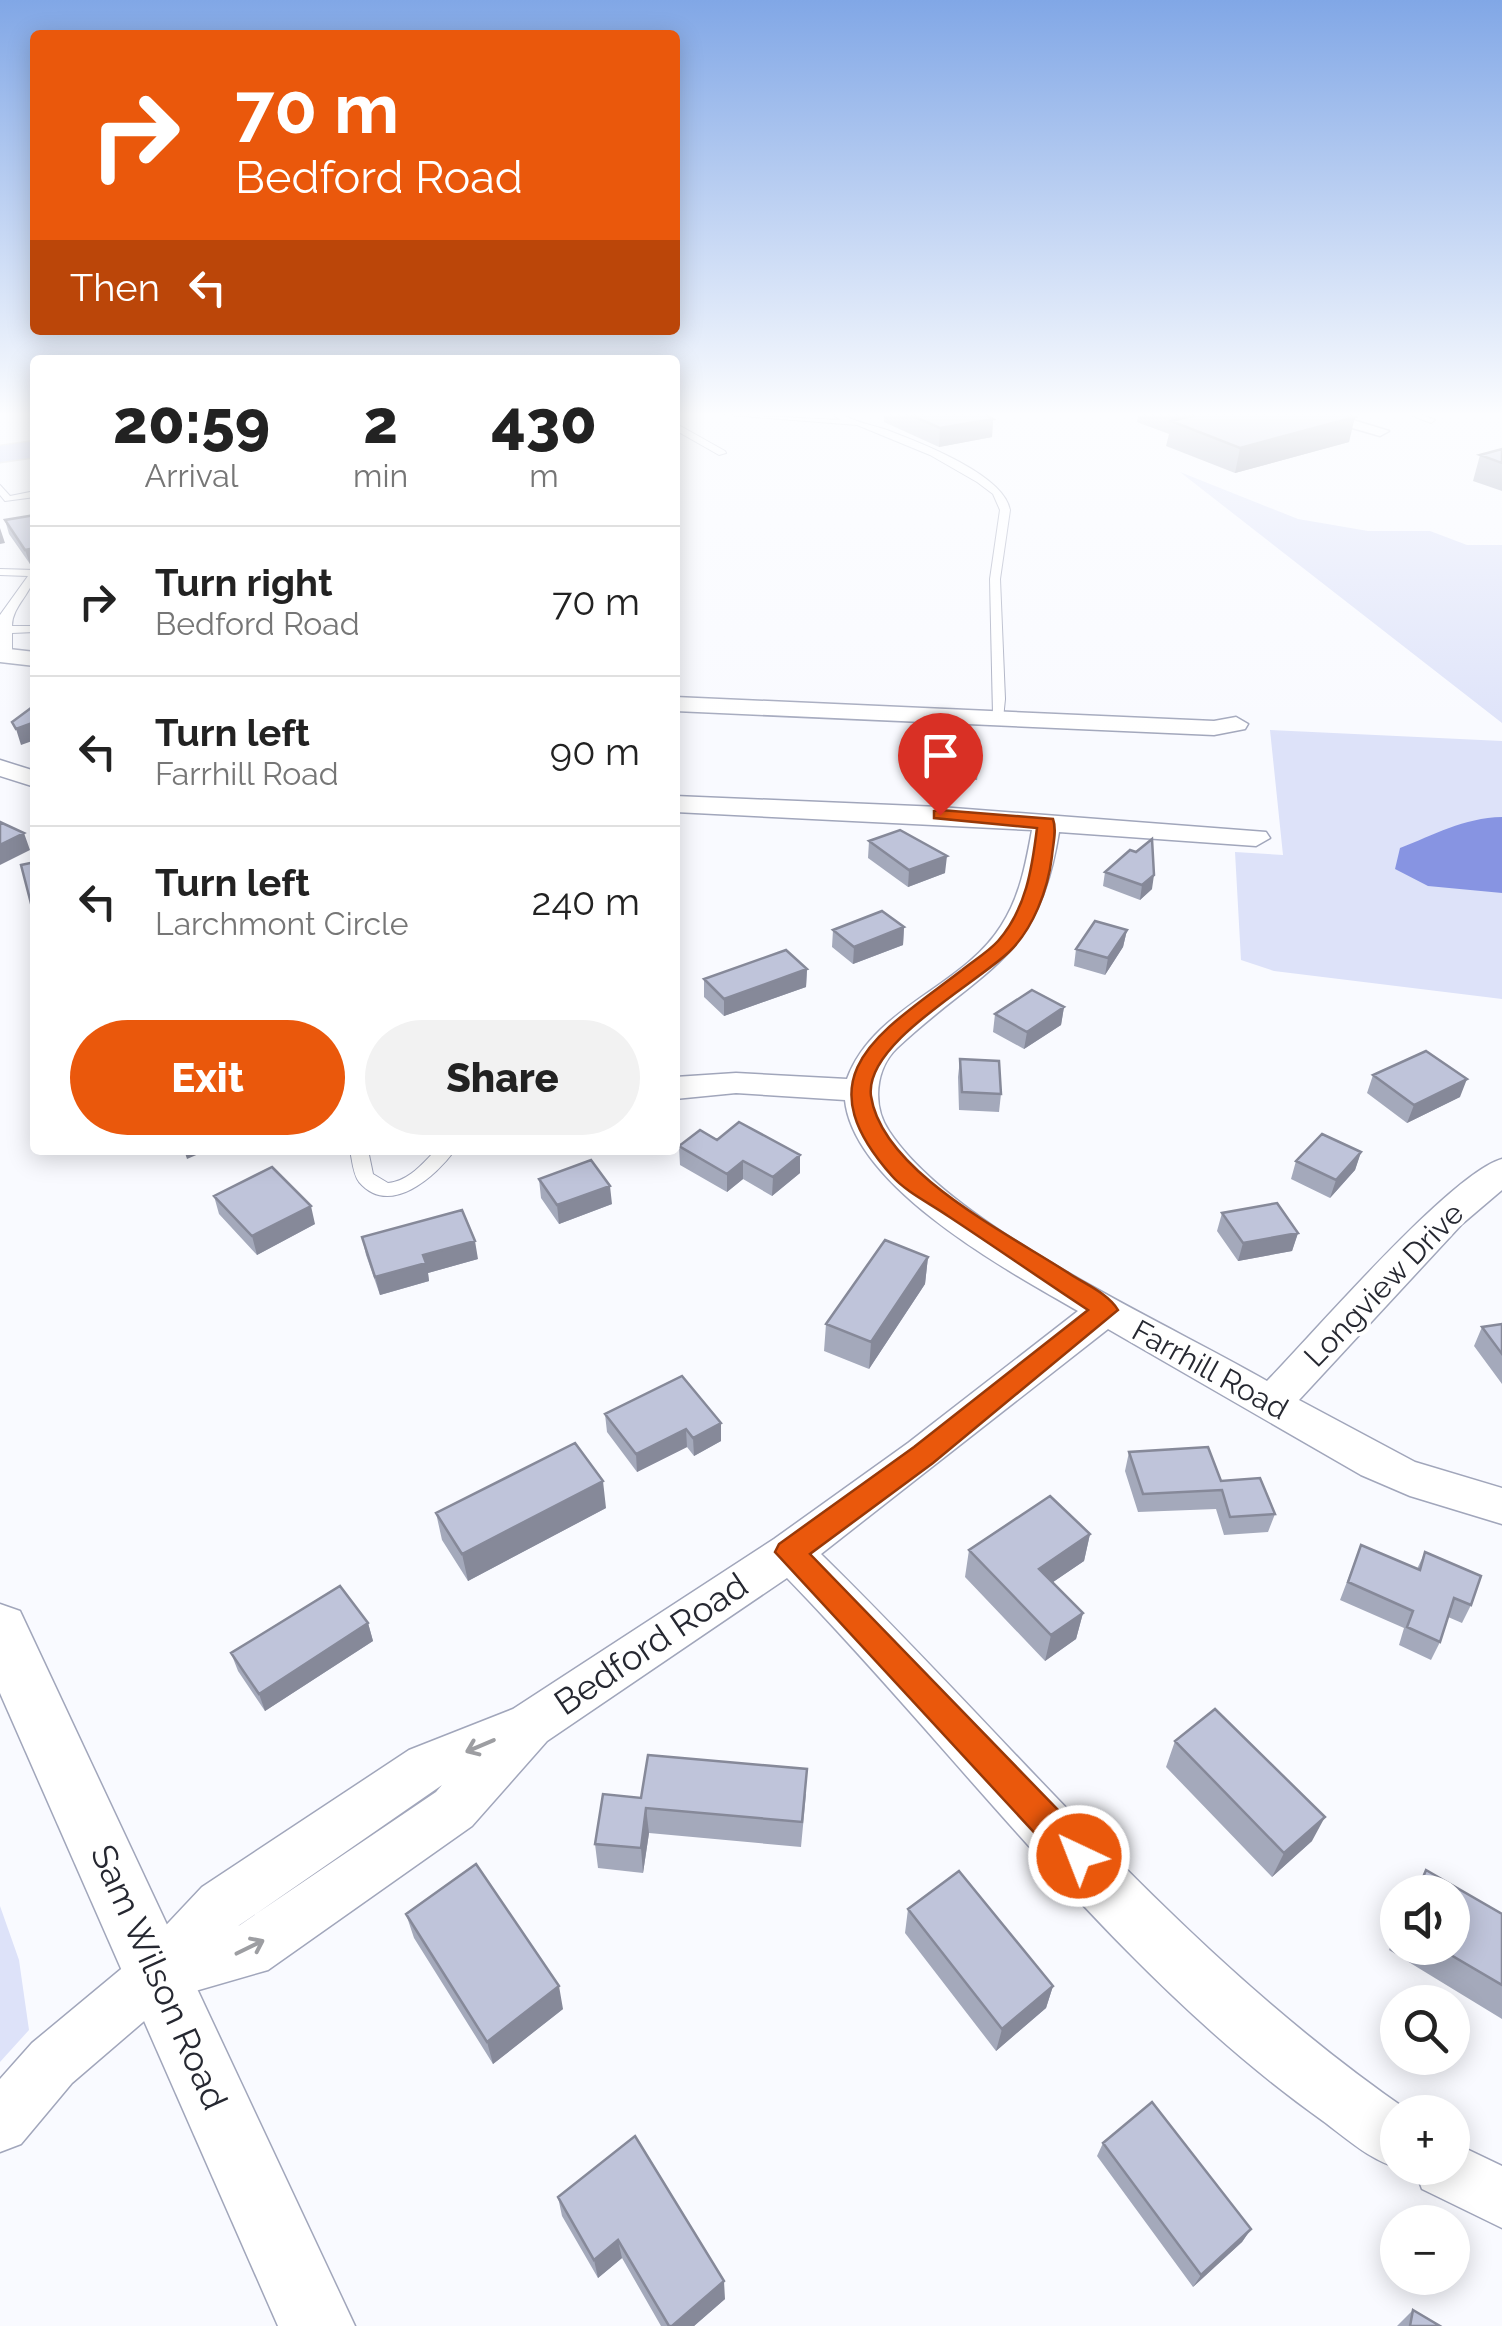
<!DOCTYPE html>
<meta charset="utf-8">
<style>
body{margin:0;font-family:Raleway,sans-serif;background:#f2f2f2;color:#222;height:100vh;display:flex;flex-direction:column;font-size:38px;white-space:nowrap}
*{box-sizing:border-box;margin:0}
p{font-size:32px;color:#767676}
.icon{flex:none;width:55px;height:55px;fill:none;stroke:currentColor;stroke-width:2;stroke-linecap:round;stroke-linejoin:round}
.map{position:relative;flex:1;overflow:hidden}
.details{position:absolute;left:30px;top:355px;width:650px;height:800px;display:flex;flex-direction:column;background:#fff;border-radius:10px;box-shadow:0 5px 25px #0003}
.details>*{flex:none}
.hud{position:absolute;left:30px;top:30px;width:650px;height:305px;border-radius:10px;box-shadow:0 5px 25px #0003;background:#ea580c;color:#fff;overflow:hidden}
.fabs{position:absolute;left:1380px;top:1875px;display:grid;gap:20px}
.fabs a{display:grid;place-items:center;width:90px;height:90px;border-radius:50%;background:#fff;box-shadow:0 5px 25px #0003;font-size:50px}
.pin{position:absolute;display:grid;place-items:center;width:85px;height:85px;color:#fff;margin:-102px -42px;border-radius:50% 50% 50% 0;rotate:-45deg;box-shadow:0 0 10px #0007}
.pin .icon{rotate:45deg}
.me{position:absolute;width:110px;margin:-55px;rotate:317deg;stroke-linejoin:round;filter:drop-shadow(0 0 8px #0008)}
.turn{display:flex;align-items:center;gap:35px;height:210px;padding:0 40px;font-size:45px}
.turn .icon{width:130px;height:130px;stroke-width:2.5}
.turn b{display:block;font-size:70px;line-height:85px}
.then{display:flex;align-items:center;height:95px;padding:0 40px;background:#0003;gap:20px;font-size:38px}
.eta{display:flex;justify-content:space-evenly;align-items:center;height:170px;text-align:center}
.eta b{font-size:60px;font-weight:800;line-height:70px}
.button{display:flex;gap:20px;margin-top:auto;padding:20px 40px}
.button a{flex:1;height:115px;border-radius:60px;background:#ea580c;color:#fff;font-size:40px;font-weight:800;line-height:115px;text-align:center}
.button a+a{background:#f2f2f2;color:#222}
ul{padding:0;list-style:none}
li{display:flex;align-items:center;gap:30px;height:150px;padding:0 40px;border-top:2px solid #e0e0e0}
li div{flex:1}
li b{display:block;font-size:38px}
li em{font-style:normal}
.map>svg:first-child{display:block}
.green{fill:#dde2f9}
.water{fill:#8794e2}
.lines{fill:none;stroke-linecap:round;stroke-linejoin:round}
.service-casing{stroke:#a1a6bb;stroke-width:2}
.minor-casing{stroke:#a1a6bb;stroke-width:3}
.tertiary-casing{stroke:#a1a6bb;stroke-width:3}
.primary-casing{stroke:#d8d8da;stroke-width:3}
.service{fill:#fff;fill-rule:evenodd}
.minor{fill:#fff;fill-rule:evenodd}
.tertiary{fill:#fff;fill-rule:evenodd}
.primary{fill:#c5cdf4;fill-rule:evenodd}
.wall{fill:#a4a9bb}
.shaded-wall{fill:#868999}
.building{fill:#bfc4da;stroke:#868999;stroke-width:2.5}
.oneway{stroke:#9d9ea2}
.route{fill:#ea580c;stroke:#983908;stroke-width:2.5}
.labels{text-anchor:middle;stroke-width:8;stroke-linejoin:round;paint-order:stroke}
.street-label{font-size:30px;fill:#262831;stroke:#fff}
.near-street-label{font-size:35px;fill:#262831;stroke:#fff}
</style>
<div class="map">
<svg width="1502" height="2326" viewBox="0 0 1502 2326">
<rect width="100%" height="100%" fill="#f9faff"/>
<path class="green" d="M 1180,472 L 1298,519 L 1368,531 L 1430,531 L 1467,545 L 1502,545 L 1502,723 Z
M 1270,730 L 1502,741 L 1502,999 L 1274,971 L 1241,960 L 1235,852 L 1283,855 Z
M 0,1906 L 19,1960 L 29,2030 L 0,2062 Z"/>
<path class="water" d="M 1502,817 L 1502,893 L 1428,886 L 1395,869 L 1400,848 C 1434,835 1463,818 1502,817 Z"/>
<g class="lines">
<defs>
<path id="service" d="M 718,414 L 840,420 L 834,415 L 842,414 C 855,422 872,425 887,430 C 918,442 1004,474 1010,510 L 1000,579 L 1005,699 L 1003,719 L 993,716 L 990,579 L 1000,510 L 993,494 L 977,482 L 930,455 L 857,425 Z
M 1408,414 L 1421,414 L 1435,420 L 1431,423 Z
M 675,423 L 725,451 L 726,453 L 719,455 L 675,430 Z
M 0,485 L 10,496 L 35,491 L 35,497 L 5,501 L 0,495 Z
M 0,569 L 35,570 C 35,592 12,605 12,626 L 35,626 L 35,632 L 12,633 L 12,655 L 6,658 L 0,655 L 0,615 L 28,576 L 0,575 Z
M 350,1150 L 368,1150 L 373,1174 L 388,1183 C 409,1181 422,1164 436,1150 L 455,1150 C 436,1176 390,1218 359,1182 C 353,1174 352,1159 350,1150 Z"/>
<path id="minor" d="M 1304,414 L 1333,414 L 1389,431 L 1380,436 Z
M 0,648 L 35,652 L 35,666 L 0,662 Z
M 675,697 L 1214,721 L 1236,717 L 1248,724 L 1245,729 L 1214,735 L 675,711 Z
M 0,760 L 35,771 L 35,787 L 0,776 Z
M 675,796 L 940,807 L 1266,832 L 1270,838 L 1256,846 L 1059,832 C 1038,963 983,967 897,1048 C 875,1069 872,1106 889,1131 C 953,1228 1163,1321 1267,1381 C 1311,1336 1451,1173 1502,1159 L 1502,1190 L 1462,1224 L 1299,1400 L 1415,1462 L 1502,1488 L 1502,1524 L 1410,1496 L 1361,1475 L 1108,1329 L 821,1554 C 1017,1746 1182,1955 1410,2112 L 1398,2112 L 1400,2168 C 1372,2162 1346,2138 1323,2121 C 1116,1974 963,1759 787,1578 L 547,1741 L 472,1826 L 268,1970 L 171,1998 L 72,2083 L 21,2144 L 0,2152 L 0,2079 L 32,2043 L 138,1955 L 202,1887 L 409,1750 L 513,1709 L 774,1539 L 908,1443 L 1078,1311 C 1008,1271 854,1187 845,1100 L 736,1093 L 675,1099 L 675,1077 L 736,1073 L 847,1079 C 873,1007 962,988 1001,926 C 1020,897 1026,863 1032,830 L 675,812 ZM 442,1785 L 436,1792 L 238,1926 L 240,1925 Z
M 1452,2142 L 1502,2166 L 1502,2228 L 1422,2189 L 1414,2168 L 1452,2168 Z"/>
<path id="tertiary" d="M 0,1604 L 20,1611 L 355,2326 L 278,2326 L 0,1693 Z"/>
<path id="primary" d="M 35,441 L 35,457 L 0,462 L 0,446 Z"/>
</defs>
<use href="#service" class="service-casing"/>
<use href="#minor" class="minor-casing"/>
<use href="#tertiary" class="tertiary-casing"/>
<use href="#primary" class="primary-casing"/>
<use href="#service" class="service"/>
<use href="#minor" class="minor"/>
<use href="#tertiary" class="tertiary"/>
<use href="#primary" class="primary"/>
</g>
<path class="wall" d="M 884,414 L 984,414 L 993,419 L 992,437 L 939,447 L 884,422 Z
M 1139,414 L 1361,414 L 1353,416 L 1349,442 L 1235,473 L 1166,446 L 1169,434 L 1137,422 Z
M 1502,449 L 1502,491 L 1473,481 L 1480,455 Z
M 35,515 L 30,564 L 9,534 L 5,520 Z
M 951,740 L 979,764 L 977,780 L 950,779 Z
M 869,841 L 945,873 L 908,887 L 868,858 Z
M 1105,872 L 1152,889 L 1140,900 L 1103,886 Z
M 904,927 L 903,945 L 853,964 L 832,947 L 833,930 Z
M 1127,930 L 1123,947 L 1105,975 L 1074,966 L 1076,949 Z
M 807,969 L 806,987 L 724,1016 L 704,997 L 704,979 Z
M 1064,1007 L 1061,1025 L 1024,1049 L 993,1032 L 995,1014 Z
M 960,1059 L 1001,1094 L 999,1112 L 959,1110 L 958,1077 Z
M 1373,1075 L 1460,1097 L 1407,1123 L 1367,1093 Z
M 717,1140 L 800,1155 L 800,1173 L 772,1196 L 743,1179 L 727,1192 L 680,1165 L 679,1146 Z
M 1361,1152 L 1355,1170 L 1330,1198 L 1291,1179 L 1296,1161 Z
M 539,1179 L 612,1204 L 559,1224 L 541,1198 Z
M 214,1196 L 315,1224 L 257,1255 L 219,1214 Z
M 1222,1213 L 1298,1233 L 1292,1251 L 1238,1261 L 1217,1231 Z
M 362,1237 L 478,1259 L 428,1273 L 429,1281 L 380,1295 L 366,1255 Z
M 928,1257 L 925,1284 L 869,1369 L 824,1351 L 826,1324 Z
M 1502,1324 L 1502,1384 L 1474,1346 L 1482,1327 Z
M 682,1376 L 721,1441 L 694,1456 L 687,1447 L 637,1472 L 607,1432 L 605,1414 Z
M 1129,1452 L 1221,1481 L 1275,1514 L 1268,1532 L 1224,1535 L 1216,1509 L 1138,1512 L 1125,1471 Z
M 606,1508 L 468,1581 L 442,1540 L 436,1513 Z
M 1090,1534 L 1084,1561 L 1053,1582 L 1083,1613 L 1076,1639 L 1045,1661 L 965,1577 L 969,1550 Z
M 1361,1545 L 1417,1569 L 1425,1552 L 1471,1605 L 1462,1623 L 1448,1617 L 1440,1642 L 1431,1660 L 1399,1645 L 1404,1628 L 1340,1600 Z
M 368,1623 L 373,1641 L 265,1711 L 238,1671 L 231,1653 Z
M 1175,1741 L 1312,1841 L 1272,1877 L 1166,1767 Z
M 806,1794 L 801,1847 L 649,1833 L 643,1873 L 598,1868 L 595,1844 L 641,1798 Z
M 1426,1870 L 1502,1914 L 1502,2019 L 1389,1950 L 1398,1928 L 1398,1948 L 1452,1948 L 1452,1892 L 1412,1892 Z
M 908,1909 L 1053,1986 L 1046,2008 L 996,2051 L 905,1933 Z
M 406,1914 L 563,2009 L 493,2064 L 414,1938 Z
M 1103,2143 L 1251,2229 L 1242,2242 L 1193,2287 L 1097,2156 Z
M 558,2197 L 725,2299 L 694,2326 L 661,2326 L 622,2258 L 598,2278 L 562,2216 Z
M 1413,2310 L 1440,2326 L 1397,2326 Z"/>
<path class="shaded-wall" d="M 1355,417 L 1349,442 L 1235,473 L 1240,448 Z
M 993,419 L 992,437 L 939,447 L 940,428 Z
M 0,528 L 5,543 L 0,544 Z
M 35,548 L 35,563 L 30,564 L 25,550 Z
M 35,722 L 35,740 L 21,745 L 16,729 Z
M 24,833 L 30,850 L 0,865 L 0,845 Z
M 947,856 L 945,873 L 908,887 L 909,870 Z
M 1154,875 L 1152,889 L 1140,900 L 1142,885 Z
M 904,927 L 903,945 L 853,964 L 854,947 Z
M 1127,930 L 1123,947 L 1105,975 L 1108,958 Z
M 807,969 L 806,987 L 724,1016 L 724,999 Z
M 1064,1007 L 1061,1025 L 1024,1049 L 1027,1032 Z
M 1467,1079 L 1460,1097 L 1407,1123 L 1414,1105 Z
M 184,1150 L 208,1150 L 187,1159 Z
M 1361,1152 L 1355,1170 L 1330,1198 L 1336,1180 Z
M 800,1155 L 800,1173 L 772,1196 L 773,1177 Z
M 743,1161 L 743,1179 L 727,1192 L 727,1174 Z
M 610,1186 L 612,1204 L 559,1224 L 557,1205 Z
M 311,1206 L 315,1224 L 257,1255 L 252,1236 Z
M 1298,1233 L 1292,1251 L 1238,1261 L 1243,1243 Z
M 475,1241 L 478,1259 L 428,1273 L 429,1281 L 380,1295 L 375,1277 L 423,1255 Z
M 928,1257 L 925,1284 L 869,1369 L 871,1342 Z
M 721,1423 L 721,1441 L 694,1456 L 693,1438 Z
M 686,1429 L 687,1447 L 637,1472 L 636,1454 Z
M 603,1481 L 606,1508 L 468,1581 L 462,1554 Z
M 1090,1534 L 1084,1561 L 1034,1595 L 1039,1569 Z
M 1083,1613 L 1076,1639 L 1045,1661 L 1051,1635 Z
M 368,1623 L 373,1641 L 265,1711 L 259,1694 Z
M 646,1808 L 649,1833 L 643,1873 L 641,1848 Z
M 1325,1817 L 1312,1841 L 1272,1877 L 1284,1853 Z
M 559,1986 L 563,2009 L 493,2064 L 487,2042 Z
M 1053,1986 L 1046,2008 L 996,2051 L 1002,2029 Z
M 1251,2229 L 1242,2242 L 1193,2287 L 1201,2275 Z
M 618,2240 L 622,2258 L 598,2278 L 594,2260 Z
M 724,2281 L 725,2299 L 694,2326 L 672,2326 Z"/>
<path class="building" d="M 908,414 L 984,414 L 993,419 L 940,428 Z
M 1186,414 L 1347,414 L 1355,417 L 1240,448 L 1171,421 L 1192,416 Z
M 1502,449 L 1502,463 L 1480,455 Z
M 35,515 L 35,548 L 25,550 L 5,520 Z
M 35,705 L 35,722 L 16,729 L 12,722 Z
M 951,740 L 979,741 L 979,764 L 951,763 Z
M 0,822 L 24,833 L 0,845 Z
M 900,830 L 947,856 L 909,870 L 869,841 Z
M 1152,839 L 1154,875 L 1142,885 L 1105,872 L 1130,850 L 1136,852 Z
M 35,862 L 35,919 L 21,865 Z
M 882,911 L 904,927 L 854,947 L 833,930 Z
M 1095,921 L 1127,930 L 1108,958 L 1076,949 Z
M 786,950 L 807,969 L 724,999 L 704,979 Z
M 1032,990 L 1064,1007 L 1027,1032 L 995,1014 Z
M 1426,1051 L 1467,1079 L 1414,1105 L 1373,1075 Z
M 960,1059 L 999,1061 L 1001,1094 L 962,1092 Z
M 739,1122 L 800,1155 L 773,1177 L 743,1161 L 727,1174 L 679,1146 L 700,1130 L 717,1140 Z
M 1322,1134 L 1361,1152 L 1336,1180 L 1296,1161 Z
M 591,1160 L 610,1186 L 557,1205 L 539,1179 Z
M 272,1167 L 311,1206 L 252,1236 L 214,1196 Z
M 1277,1203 L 1298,1233 L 1243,1243 L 1222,1213 Z
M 462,1210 L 475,1241 L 423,1255 L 426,1263 L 375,1277 L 362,1237 Z
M 885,1240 L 928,1257 L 871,1342 L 826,1324 Z
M 1502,1324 L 1502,1354 L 1482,1327 Z
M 682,1376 L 721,1423 L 693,1438 L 686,1429 L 636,1454 L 605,1414 Z
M 575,1443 L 603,1481 L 462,1554 L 436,1513 Z
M 1208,1447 L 1221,1481 L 1260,1478 L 1275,1514 L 1230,1517 L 1222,1490 L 1143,1494 L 1129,1452 Z
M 1050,1496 L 1090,1534 L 1039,1569 L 1083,1613 L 1051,1635 L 969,1550 Z
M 1361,1545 L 1420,1570 L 1425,1552 L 1481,1576 L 1471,1605 L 1454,1598 L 1440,1642 L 1407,1627 L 1413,1611 L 1348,1582 Z
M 340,1586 L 368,1623 L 259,1694 L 231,1653 Z
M 1215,1709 L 1325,1817 L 1284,1853 L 1175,1741 Z
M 648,1755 L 807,1769 L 802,1822 L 646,1808 L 641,1848 L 595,1844 L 603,1794 L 641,1798 Z
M 476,1864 L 559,1986 L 487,2042 L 406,1914 Z
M 1426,1870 L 1502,1914 L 1502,1985 L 1439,1948 L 1452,1948 L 1452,1892 L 1417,1892 Z
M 959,1871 L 1053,1986 L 1002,2029 L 908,1909 Z
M 1152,2102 L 1251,2229 L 1201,2275 L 1103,2143 Z
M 635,2136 L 724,2281 L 672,2326 L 669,2326 L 618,2240 L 594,2260 L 558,2197 Z
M 1413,2310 L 1440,2326 L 1410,2326 Z"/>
<defs><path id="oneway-shaft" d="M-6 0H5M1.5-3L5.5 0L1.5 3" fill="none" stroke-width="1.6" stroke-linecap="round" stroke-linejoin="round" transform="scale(2.5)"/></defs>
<g class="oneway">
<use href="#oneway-shaft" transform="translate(480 1746) rotate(157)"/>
<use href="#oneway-shaft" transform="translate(250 1947) rotate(-26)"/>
</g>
<linearGradient id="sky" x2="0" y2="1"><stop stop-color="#81a7e6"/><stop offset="0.56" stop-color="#fcfdff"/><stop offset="1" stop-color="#fcfdff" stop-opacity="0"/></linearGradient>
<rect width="1502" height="740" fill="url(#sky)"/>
<path class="route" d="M 940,810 L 1053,819 C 1057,830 1053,844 1052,856 C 1048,890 1033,929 1009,952 C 974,985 864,1044 871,1096 C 882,1172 1009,1234 1070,1274 C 1085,1284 1109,1294 1118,1310 L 933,1463 L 810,1554 L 1091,1844 L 1096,1856 L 1091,1868 L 1079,1873 L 1067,1868 L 775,1552 L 779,1544 L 914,1447 L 1088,1310 C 1041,1279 995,1247 948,1216 C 931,1204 906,1192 892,1176 C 801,1074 880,1033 962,970 C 973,961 988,952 998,941 C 1026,909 1032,869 1037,828 L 934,818 L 934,811 Z"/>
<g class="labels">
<g class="street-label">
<text transform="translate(1384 1285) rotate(-46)" y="10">Longview Drive</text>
<text transform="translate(1210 1370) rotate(29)" y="10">Farrhill Road</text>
</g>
<g class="near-street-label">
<text transform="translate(651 1644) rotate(-34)" y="12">Bedford Road</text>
<text transform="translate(159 1977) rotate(66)" y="12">Sam Wilson Road</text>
</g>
</g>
</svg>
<div class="fabs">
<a><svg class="icon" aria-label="sound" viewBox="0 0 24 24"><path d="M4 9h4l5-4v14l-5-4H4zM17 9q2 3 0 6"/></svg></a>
<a><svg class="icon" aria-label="search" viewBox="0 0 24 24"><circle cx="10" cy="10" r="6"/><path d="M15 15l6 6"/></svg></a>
<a>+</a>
<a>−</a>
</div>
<div class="pin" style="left:940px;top:815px;background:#d93025"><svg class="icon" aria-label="arrive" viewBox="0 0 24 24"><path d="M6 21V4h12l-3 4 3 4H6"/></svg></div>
<svg class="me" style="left:1079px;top:1856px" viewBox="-20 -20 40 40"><circle r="17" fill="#ea580c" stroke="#fff" stroke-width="3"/><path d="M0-11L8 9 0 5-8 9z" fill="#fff"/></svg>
<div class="hud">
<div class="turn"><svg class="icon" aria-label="right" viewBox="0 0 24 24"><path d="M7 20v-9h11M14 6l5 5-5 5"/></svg><div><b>70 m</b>Bedford Road</div></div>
<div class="then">Then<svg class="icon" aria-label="left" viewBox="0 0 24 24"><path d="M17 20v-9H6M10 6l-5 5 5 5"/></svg></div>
</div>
<section class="details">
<div class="eta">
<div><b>20:59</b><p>Arrival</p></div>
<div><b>2</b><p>min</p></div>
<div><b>430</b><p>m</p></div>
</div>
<ul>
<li><svg class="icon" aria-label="right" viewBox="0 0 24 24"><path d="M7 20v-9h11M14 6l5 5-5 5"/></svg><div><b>Turn right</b><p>Bedford Road</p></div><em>70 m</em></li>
<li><svg class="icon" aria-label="left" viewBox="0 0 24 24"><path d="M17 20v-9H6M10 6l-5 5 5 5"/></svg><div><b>Turn left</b><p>Farrhill Road</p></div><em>90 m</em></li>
<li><svg class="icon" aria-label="left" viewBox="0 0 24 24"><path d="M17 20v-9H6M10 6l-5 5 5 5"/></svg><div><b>Turn left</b><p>Larchmont Circle</p></div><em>240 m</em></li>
</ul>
<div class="button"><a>Exit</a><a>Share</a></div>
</section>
</div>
